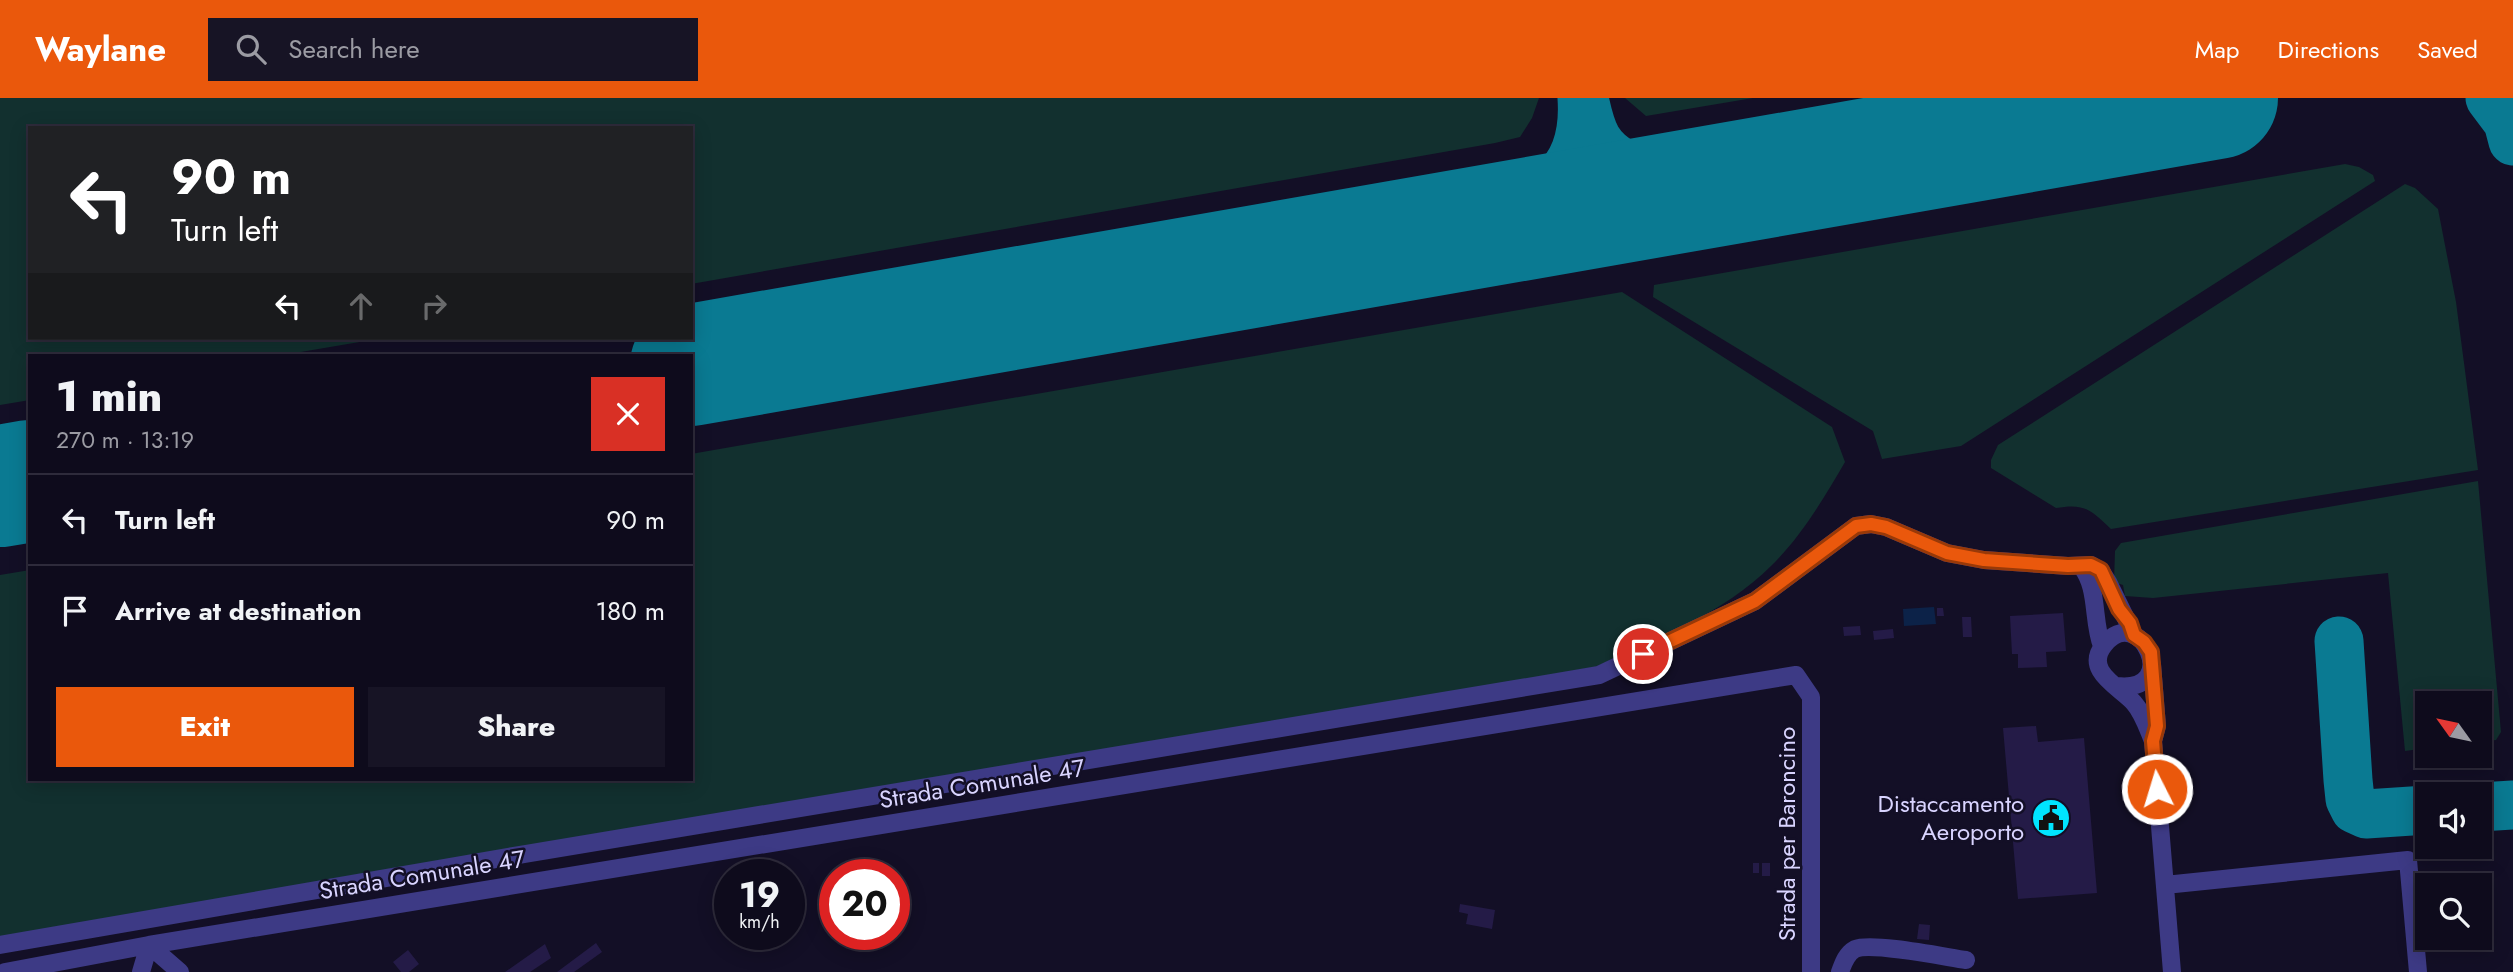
<!DOCTYPE html>
<meta charset="utf-8">
<style>
body{margin:0;font-family:Jost,sans-serif;background:#171425;color:#f1f3f6;height:100vh;display:flex;flex-direction:column;font-size:26px;white-space:nowrap}
*{box-sizing:border-box;margin:0}
p{font-size:23px;color:#9b9ba3}
.icon{flex:none;width:38px;height:38px;fill:none;stroke:currentColor;stroke-width:2;stroke-linecap:round;stroke-linejoin:round}
.map{position:relative;flex:1;overflow:hidden}
.side{position:absolute;left:28px;top:256px;width:665px;height:427px;display:flex;flex-direction:column;background:#0e0b1c;border-radius:0px;box-shadow:0 4px 18px #0003,0 0 0 2px #2e2b3b}
.side>*{flex:none}
.guide{position:absolute;left:28px;top:28px;width:665px;height:214px;border-radius:0px;box-shadow:0 4px 18px #0003,0 0 0 2px #2e2b3b;background:#202124;color:#fff;overflow:hidden}
.needle{width:46px;rotate:303deg}
.controls{position:absolute;left:2415px;top:593px;display:grid;gap:14px}
.controls a{display:grid;place-items:center;width:77px;height:77px;border-radius:0px;background:#0e0b1c;box-shadow:0 4px 18px #0003,0 0 0 2px #2e2b3b;font-size:35px}
.speed{position:absolute;left:714px;top:761px;display:flex;gap:14px;font-size:35px;font-weight:700;text-align:center}
.speed>*{display:grid;place-content:center;width:91px;height:91px;border-radius:50%;background:#0e0b1c;box-shadow:0 4px 18px #0003,0 0 0 2px #2e2b3b;line-height:1}
.speed small{font-size:18px;font-weight:400}
.speed .limit{border:10px solid #d22;background:#fff;color:#111}
.pin{position:absolute;display:grid;place-items:center;width:60px;height:60px;color:#fff;margin:-30px;border:4px solid #fff;border-radius:50%;box-shadow:0 2px 7px #0007}
.me{position:absolute;width:77px;margin:-38px;rotate:355deg;stroke-linejoin:round;filter:drop-shadow(0 0 5px #0008)}
.turn{display:flex;align-items:center;gap:24px;height:147px;padding:0 28px;font-size:32px}
.turn .icon{width:91px;height:91px;stroke-width:2.5}
.turn b{display:block;font-size:49px;line-height:60px}
.lanes{display:flex;align-items:center;height:66px;padding:0 28px;background:#0003;justify-content:center;gap:35px;direction:ltr}
.lanes .off{opacity:.35}
.round{display:grid;place-items:center;flex:none;width:74px;height:74px;border-radius:0px;background:#171425}
.summary{display:flex;align-items:center;justify-content:space-between;height:119px;padding:0 28px}
h1{font-size:42px;font-weight:800;line-height:52px}
.action{display:flex;gap:14px;margin-top:auto;padding:14px 28px}
.action a{flex:1;height:80px;border-radius:0px;background:#ea580c;color:#fff;font-size:28px;font-weight:800;line-height:80px;text-align:center}
.action a+a{background:#171425;color:#f1f3f6}
ul{padding:0;list-style:none}
li{display:flex;align-items:center;gap:21px;height:91px;padding:0 28px;border-top:2px solid #2e2b3b}
li div{flex:1}
li b{display:block;font-size:26px}
li em{font-style:normal}
header{display:flex;align-items:center;gap:42px;box-sizing:border-box;height:98px;padding:0 35px;background:#ea580c;color:#fff}
header strong{font-size:33px}
nav{display:flex;gap:38px;margin-inline-start:auto;font-size:24px}
.search{width:490px;height:63px;background:#171425;display:flex;align-items:center;gap:18px;box-sizing:border-box;padding:0 24px;border-radius:0px;color:#9b9ba3;font-size:26px}
.map>svg:first-child{display:block}
.green{fill:#12302f}
.water{fill:#0c2248}
.lines{fill:none;stroke-linecap:round;stroke-linejoin:round}
.taxiway{stroke:#0a7a92;stroke-width:49}
.runway{stroke:#0a7a92;stroke-width:122}
.building{fill:#241b47}
.minor{stroke:#3d3a85;stroke-width:18}
.route-casing{stroke:#983908;stroke-width:18}
.route{stroke:#ea580c;stroke-width:12}
.labels{text-anchor:middle;stroke-width:5;stroke-linejoin:round;paint-order:stroke}
.street-label{font-size:24px;fill:#d9d4ff;stroke:#130f26}
.poi-label{font-size:24px;fill:#d9d4ff;stroke:#130f26;text-anchor:end}
</style>
<header>
<strong>Waylane</strong>
<div class="search"><svg class="icon" aria-label="search" viewBox="0 0 24 24"><circle cx="10" cy="10" r="6"/><path d="M15 15l6 6"/></svg>Search here</div>
<nav><a>Map</a><a>Directions</a><a>Saved</a></nav>
</header>
<div class="map">
<svg width="2513" height="874" viewBox="0 0 2513 874">
<rect width="100%" height="100%" fill="#130f26"/>
<path class="green" d="M 0,0 L 1539,0 L 1532,20 L 1520,39 L 1495,45 L 691,186 L 691,30 L 30,30 L 30,240 L 383,240 L 283,257 L 30,257 L 30,302 L 0,307 Z
M 1625,0 L 1753,0 L 1646,18 Z
M 2345,66 L 2359,69 L 2373,77 L 2375,83 L 1961,348 L 1882,361 L 1873,333 L 1653,199 L 1654,187 Z
M 2405,86 L 2415,90 L 2438,111 L 2456,204 L 2478,372 L 2111,431 C 2091,412 2085,405 2056,410 L 1991,370 L 1991,362 L 1998,347 Z
M 1622,194 L 1832,329 L 1845,364 C 1824,400 1801,439 1771,468 C 1725,514 1654,544 1595,569 L 0,845 L 0,477 L 30,472 L 30,681 L 691,681 L 691,356 Z
M 2478,383 L 2501,634 L 2496,642 L 2480,644 L 2480,606 L 2427,606 L 2427,650 L 2405,653 L 2388,475 L 2153,500 L 2125,498 L 2123,487 L 2114,484 L 2115,453 L 2121,445 Z"/>
<path class="water" d="M 1934,509 L 1936,526 L 1904,528 L 1903,511 Z"/>
<g class="lines">
<path class="taxiway" d="M 1584,0 C 1587,14 1590,29 1597,41 C 1622,83 1696,83 1738,84
M 2490,0 L 2508,24 L 2513,43
M 1452,134 C 1523,107 1588,91 1582,0
M 2339,543 L 2348,682 L 2350,701 L 2355,711 L 2366,716 L 2427,712
M 2480,709 L 2513,707"/>
<path class="runway" d="M 691,267 L 2217,0
M 0,388 L 30,383"/>
</g>
<path class="building" d="M 1937,510 L 1943,510 L 1944,518 L 1937,518 Z
M 2063,515 L 2066,553 L 2046,554 L 2047,569 L 2018,570 L 2018,556 L 2012,556 L 2010,518 Z
M 1962,519 L 1971,519 L 1972,539 L 1963,539 Z
M 1860,528 L 1861,537 L 1844,538 L 1843,529 Z
M 1893,531 L 1894,540 L 1874,542 L 1873,533 Z
M 2036,628 L 2038,644 L 2084,640 L 2097,795 L 2018,801 L 2003,630 Z
M 1753,765 L 1759,765 L 1759,775 L 1753,775 Z
M 1762,765 L 1770,765 L 1770,778 L 1762,778 Z
M 1460,806 L 1495,812 L 1492,831 L 1466,826 L 1468,816 L 1459,814 Z
M 1919,826 L 1930,827 L 1929,842 L 1917,841 Z
M 596,845 L 602,854 L 574,874 L 557,874 Z
M 545,846 L 551,860 L 530,874 L 505,874 Z
M 408,852 L 419,866 L 409,874 L 401,874 L 393,864 Z"/>
<g class="lines">
<path class="minor" d="M 2081,468 C 2099,490 2092,522 2102,548
M 2152,566 L 2157,628 L 2153,643 L 2172,874
M 2116,588 C 2184,596 2139,502 2104,547 C 2083,573 2120,589 2134,605 C 2143,615 2148,631 2153,643
M 2165,787 L 2408,762 L 2418,874
M 0,847 L 525,756 L 1599,577 L 1755,503 L 1856,428 L 1871,426 L 1886,429 L 1947,455 L 1984,462 L 2068,468 L 2091,467 L 2101,473 L 2108,484 L 2134,537
M 149,847 L 180,874
M 5,874 L 149,847 L 1796,577 L 1811,599 L 1811,874
M 141,874 L 149,847
M 1840,874 C 1843,866 1846,856 1855,851 C 1872,844 1945,859 1966,862"/>
</g>
<g class="lines">
<defs>
<path id="route" d="M 1643,556 L 1755,503 L 1856,428 L 1871,426 L 1886,429 L 1947,455 L 1984,462 L 2068,468 L 2091,467 L 2101,472 L 2119,511 L 2130,525 L 2134,537 L 2144,544 L 2151,554 L 2157,628 L 2153,643 L 2157,691"/>
</defs>
<use href="#route" class="route-casing"/>
<use href="#route" class="route"/>
</g>
<defs>
<symbol id="civic-disc" viewBox="-11 -11 22 22"><circle r="9.5" fill="#00e5ff" stroke="#130f26"/><path d="M-.6-6.5H3V-4.5H.6V-3L4-1V1h2V6H-6V1h2V-1L-.6-3ZM-1.2 2.5V6h2.4V2.5Z" fill="#111"/></symbol>
</defs>
<g fill-rule="evenodd">
<use href="#civic-disc" x="2029" y="698" width="44" height="44"/>
</g>
<g class="labels">
<g class="street-label">
<text transform="translate(982 686) rotate(-9)" y="8">Strada Comunale 47</text>
<text transform="translate(1787 736) rotate(-90)" y="8">Strada per Baroncino</text>
<text transform="translate(422 777) rotate(-9)" y="8">Strada Comunale 47</text>
</g>
<g class="poi-label">
<text x="2024" y="714">Distaccamento<tspan x="2024" dy="28">Aeroporto</tspan></text>
</g>
</g>
</svg>
<div class="controls">
<a><svg class="needle" viewBox="-14 -14 28 28"><path d="M0-13l5 13h-10z" fill="#e53935"/><path d="M0 13l5-13h-10z" fill="#9b9ba3"/></svg></a>
<a><svg class="icon" aria-label="sound" viewBox="0 0 24 24"><path d="M4 9h4l5-4v14l-5-4H4zM17 9q2 3 0 6"/></svg></a>
<a><svg class="icon" aria-label="search" viewBox="0 0 24 24"><circle cx="10" cy="10" r="6"/><path d="M15 15l6 6"/></svg></a>
</div>
<div class="speed"><div>19<small>km/h</small></div><div class="limit">20</div></div>
<div class="pin" style="left:1643px;top:556px;background:#d93025"><svg class="icon" aria-label="arrive" viewBox="0 0 24 24"><path d="M6 21V4h12l-3 4 3 4H6"/></svg></div>
<svg class="me" style="left:2157px;top:691px" viewBox="-20 -20 40 40"><circle r="17" fill="#ea580c" stroke="#fff" stroke-width="3"/><path d="M0-11L8 9 0 5-8 9z" fill="#fff"/></svg>
<div class="guide">
<div class="turn"><svg class="icon" aria-label="left" viewBox="0 0 24 24"><path d="M17 20v-9H6M10 6l-5 5 5 5"/></svg><div><b>90 m</b>Turn left</div></div>
<div class="lanes"><svg class="icon" aria-label="left" viewBox="0 0 24 24"><path d="M17 20v-9H6M10 6l-5 5 5 5"/></svg><svg class="icon off" aria-label="ahead" viewBox="0 0 24 24"><path d="M12 20V5M6 11l6-6 6 6"/></svg><svg class="icon off" aria-label="right" viewBox="0 0 24 24"><path d="M7 20v-9h11M14 6l5 5-5 5"/></svg></div>
</div>
<section class="side">
<div class="summary"><div><h1>1 min</h1><p>270 m · 13:19</p></div><a class="round" style="background:#d93025;color:#fff"><svg class="icon" aria-label="close" viewBox="0 0 24 24"><path d="M6 6l12 12M18 6L6 18"/></svg></a></div>
<ul>
<li><svg class="icon" aria-label="left" viewBox="0 0 24 24"><path d="M17 20v-9H6M10 6l-5 5 5 5"/></svg><div><b>Turn left</b></div><em>90 m</em></li>
<li><svg class="icon" aria-label="arrive" viewBox="0 0 24 24"><path d="M6 21V4h12l-3 4 3 4H6"/></svg><div><b>Arrive at destination</b></div><em>180 m</em></li>
</ul>
<div class="action"><a>Exit</a><a>Share</a></div>
</section>
</div>
